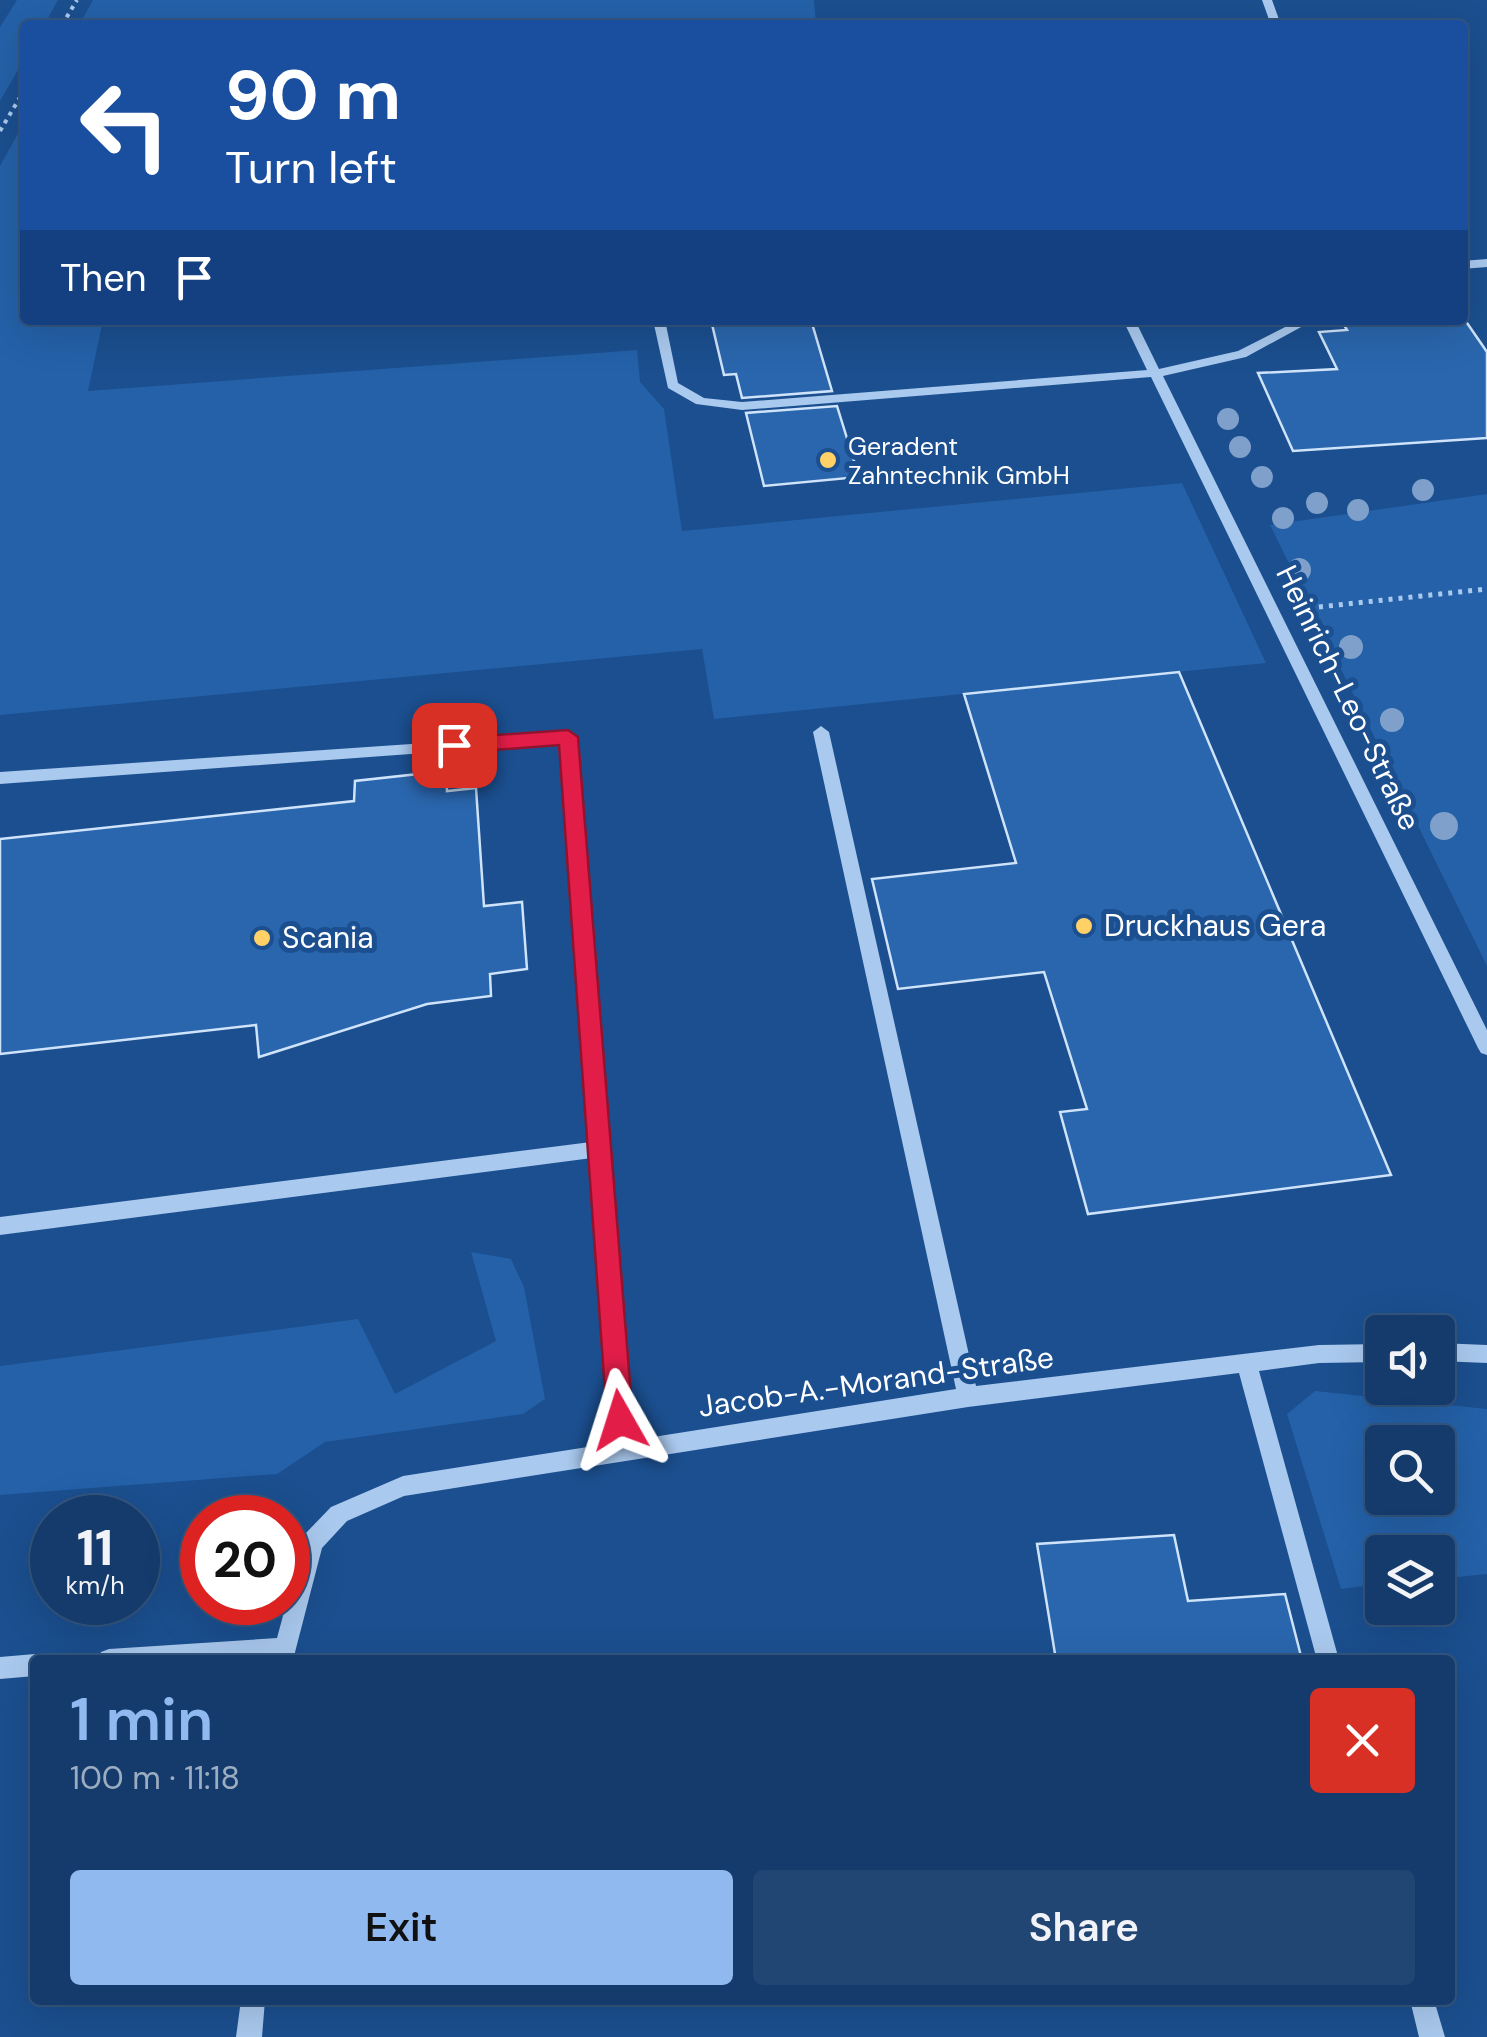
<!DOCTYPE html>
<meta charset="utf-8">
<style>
body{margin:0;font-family:"DM Sans",sans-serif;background:#214673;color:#f1f3f6;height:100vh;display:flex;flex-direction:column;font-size:38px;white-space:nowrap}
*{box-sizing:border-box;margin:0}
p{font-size:32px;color:#9dadc1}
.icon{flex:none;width:55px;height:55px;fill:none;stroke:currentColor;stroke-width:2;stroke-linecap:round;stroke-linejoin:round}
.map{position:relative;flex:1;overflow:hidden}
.side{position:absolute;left:30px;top:1655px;width:1425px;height:350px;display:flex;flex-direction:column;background:#143b6b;border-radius:10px;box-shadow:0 10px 40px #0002,0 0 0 2px #33557e}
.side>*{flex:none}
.banner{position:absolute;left:20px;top:20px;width:1448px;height:305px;border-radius:10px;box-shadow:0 10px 40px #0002,0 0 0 2px #33557e;background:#1a4fa0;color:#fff;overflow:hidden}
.tools{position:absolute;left:1365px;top:1315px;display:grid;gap:20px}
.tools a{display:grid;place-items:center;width:90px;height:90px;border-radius:10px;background:#143b6b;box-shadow:0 10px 40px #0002,0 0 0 2px #33557e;font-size:50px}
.speed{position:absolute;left:30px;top:1495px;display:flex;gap:20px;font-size:50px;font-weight:700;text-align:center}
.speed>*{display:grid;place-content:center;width:130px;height:130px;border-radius:50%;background:#143b6b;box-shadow:0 10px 40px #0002,0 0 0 2px #33557e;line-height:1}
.speed small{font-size:25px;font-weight:400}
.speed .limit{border:15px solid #d22;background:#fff;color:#111}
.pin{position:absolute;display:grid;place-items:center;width:85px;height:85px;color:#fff;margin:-42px;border-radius:20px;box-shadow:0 5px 15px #0006}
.me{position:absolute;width:110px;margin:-55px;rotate:354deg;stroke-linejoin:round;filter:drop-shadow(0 0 8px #0008)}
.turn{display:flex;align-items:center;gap:35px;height:210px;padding:0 40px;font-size:45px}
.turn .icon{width:130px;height:130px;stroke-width:2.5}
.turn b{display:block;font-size:70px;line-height:85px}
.then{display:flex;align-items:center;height:95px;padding:0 40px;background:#0003;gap:20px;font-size:38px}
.round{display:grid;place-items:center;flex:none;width:105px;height:105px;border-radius:10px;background:#214673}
.summary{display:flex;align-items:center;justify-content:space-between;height:170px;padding:0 40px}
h1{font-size:60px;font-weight:600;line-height:75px;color:#90b9f0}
.button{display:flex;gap:20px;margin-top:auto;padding:20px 40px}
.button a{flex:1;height:115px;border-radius:10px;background:#90b9f0;color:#111;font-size:40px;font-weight:600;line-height:115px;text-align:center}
.button a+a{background:#214673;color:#f1f3f6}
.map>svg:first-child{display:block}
.green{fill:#2461a8;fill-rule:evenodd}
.building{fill:#2a66ad;stroke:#cfe3fa;stroke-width:2.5}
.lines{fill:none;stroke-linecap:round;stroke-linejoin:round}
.path-far1{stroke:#a9c9ee;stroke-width:4;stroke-dasharray:4 5;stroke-linecap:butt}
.path{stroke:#a9c9ee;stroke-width:5;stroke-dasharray:4 6;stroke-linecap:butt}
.minor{fill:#a9c9ee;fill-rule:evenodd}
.tree{fill:#7ea0ca}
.route{fill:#e11d48;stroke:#92132f;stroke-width:2.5}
.poi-dot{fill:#ffd166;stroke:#1b4f8f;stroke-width:4}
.labels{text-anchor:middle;stroke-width:10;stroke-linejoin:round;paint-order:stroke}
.far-poi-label{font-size:25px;fill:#fff;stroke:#1b4f8f;text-anchor:start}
.street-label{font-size:30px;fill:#fff;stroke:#1b4f8f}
.poi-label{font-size:30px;fill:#fff;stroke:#1b4f8f;text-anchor:start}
</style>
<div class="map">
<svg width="1487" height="2037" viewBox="0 0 1487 2037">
<rect width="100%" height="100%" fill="#1b4f8f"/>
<path class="green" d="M 17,0 L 58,0 L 44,25 L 25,25 L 25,58 L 0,101 L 0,27 Z
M 93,0 L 814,0 L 816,25 L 79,25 Z
M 25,121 L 25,320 L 103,320 L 88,391 L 637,350 L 640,382 L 664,409 L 682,531 L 1182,483 L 1266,663 L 714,719 L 702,649 L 0,715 L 0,166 Z
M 1487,494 L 1487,966 L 1270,525 Z
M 471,1252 L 511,1259 L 524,1287 L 545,1399 L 523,1414 L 325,1442 L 277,1474 L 0,1495 L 0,1366 L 358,1319 L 395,1394 L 496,1341 Z
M 1315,1391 L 1487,1409 L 1487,1574 L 1438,1579 L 1438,1552 L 1382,1552 L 1382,1584 L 1341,1589 L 1287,1414 ZM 1382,1442 L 1438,1442 L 1438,1498 L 1382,1498 Z"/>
<path class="building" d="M 711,320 L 811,320 L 832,391 L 742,398 L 736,374 L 724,375 Z
M 1341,320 L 1465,320 L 1487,352 L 1487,438 L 1293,451 L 1258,373 L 1337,369 L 1319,332 L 1347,330 Z
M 837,406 L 859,477 L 764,486 L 746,413 Z
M 1179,672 L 1391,1175 L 1088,1214 L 1060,1112 L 1087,1109 L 1044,972 L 898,989 L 872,879 L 1016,863 L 964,694 Z
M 446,771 L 447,791 L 476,788 L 484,906 L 522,902 L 527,969 L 490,974 L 491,996 L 427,1004 L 259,1057 L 256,1025 L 0,1054 L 0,839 L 354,801 L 355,781 Z
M 1174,1535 L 1188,1601 L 1285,1594 L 1302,1660 L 1056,1660 L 1037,1544 Z"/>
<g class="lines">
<path class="path-far1" d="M 62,25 L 77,0
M 0,131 L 25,89"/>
<path class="path" d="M 1309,608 L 1487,589"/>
<path class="minor" d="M 1262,0 L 1272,0 L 1281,25 L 1271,25 Z
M 1487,259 L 1487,267 L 1462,269 L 1462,261 Z
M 653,320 L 665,320 L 678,383 L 704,398 L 742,402 L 1147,370 L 1123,320 L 1135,320 L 1159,369 L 1238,351 L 1299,320 L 1314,320 L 1246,357 L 1163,376 L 1487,1030 L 1487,1055 L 1481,1053 L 1478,1048 L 1151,377 L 742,410 L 696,404 L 668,388 Z
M 821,726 L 829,732 L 976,1386 L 1319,1345 L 1382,1344 L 1382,1362 L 1319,1363 L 1259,1371 L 1339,1660 L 1317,1660 L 1239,1373 L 968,1407 L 404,1496 L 347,1521 L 322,1548 L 293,1660 L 98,1660 L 101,1652 L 109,1649 L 277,1638 L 305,1534 L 331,1507 L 403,1476 L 613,1443 L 592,1158 L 0,1235 L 0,1217 L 591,1142 L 561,743 L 0,784 L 0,772 L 573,733 L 634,1440 L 956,1389 L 813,732 Z
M 1438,1343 L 1487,1345 L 1487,1363 L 1438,1361 Z
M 35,1654 L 44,1660 L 35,1660 L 35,1676 L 0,1679 L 0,1657 Z
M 241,2000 L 265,2000 L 262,2037 L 236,2037 Z
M 1410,2000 L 1434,2000 L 1445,2037 L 1419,2037 Z"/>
</g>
<g class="tree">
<circle cx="1228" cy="419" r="11"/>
<circle cx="1240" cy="447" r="11"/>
<circle cx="1262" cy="477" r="11"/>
<circle cx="1423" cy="490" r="11"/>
<circle cx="1317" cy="503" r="11"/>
<circle cx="1358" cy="510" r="11"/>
<circle cx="1283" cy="518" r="11"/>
<circle cx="1299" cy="570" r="12"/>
<circle cx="1351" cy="647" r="12"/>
<circle cx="1392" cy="720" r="12"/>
<circle cx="1444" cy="826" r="14"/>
</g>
<path class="route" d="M 568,730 L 578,737 L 633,1420 L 629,1429 L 620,1432 L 611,1429 L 607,1420 L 559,745 L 454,753 L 444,745 L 454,738 Z"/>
<g class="poi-dot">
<circle cx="828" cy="460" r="10"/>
<circle cx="1084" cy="926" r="10"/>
<circle cx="262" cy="938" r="10"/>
</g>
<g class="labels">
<g class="far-poi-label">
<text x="848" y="455">Geradent<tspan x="848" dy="29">Zahntechnik GmbH</tspan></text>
</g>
<g class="street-label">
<text transform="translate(1348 698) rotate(64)" y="10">Heinrich-Leo-Straße</text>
<text transform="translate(876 1382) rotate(-8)" y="10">Jacob-A.-Morand-Straße</text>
</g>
<g class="poi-label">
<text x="1104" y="936">Druckhaus Gera</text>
<text x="282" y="948">Scania</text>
</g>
</g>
</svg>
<div class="tools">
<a><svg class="icon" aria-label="sound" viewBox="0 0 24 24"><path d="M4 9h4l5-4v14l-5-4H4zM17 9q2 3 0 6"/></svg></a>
<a><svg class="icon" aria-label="search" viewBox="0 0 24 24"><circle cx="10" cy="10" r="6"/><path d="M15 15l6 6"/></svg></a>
<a><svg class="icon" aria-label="layers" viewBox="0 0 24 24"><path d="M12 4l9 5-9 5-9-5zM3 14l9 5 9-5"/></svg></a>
</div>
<div class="speed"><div>11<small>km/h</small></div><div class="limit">20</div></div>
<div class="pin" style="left:454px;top:745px;background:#d93025"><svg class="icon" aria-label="arrive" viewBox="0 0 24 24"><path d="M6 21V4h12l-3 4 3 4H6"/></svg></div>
<svg class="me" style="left:620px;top:1420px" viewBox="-20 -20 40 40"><path d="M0-17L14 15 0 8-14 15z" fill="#e11d48" stroke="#fff" stroke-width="4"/></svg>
<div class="banner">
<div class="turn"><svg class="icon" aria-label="left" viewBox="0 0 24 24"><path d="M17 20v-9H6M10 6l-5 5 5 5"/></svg><div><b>90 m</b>Turn left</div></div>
<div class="then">Then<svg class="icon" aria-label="arrive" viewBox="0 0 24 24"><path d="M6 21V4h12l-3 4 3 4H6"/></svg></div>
</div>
<section class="side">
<div class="summary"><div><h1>1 min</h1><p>100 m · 11:18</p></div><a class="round" style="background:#d93025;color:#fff"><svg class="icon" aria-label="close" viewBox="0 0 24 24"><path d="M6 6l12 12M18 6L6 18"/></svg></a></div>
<div class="button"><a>Exit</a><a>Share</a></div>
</section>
</div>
